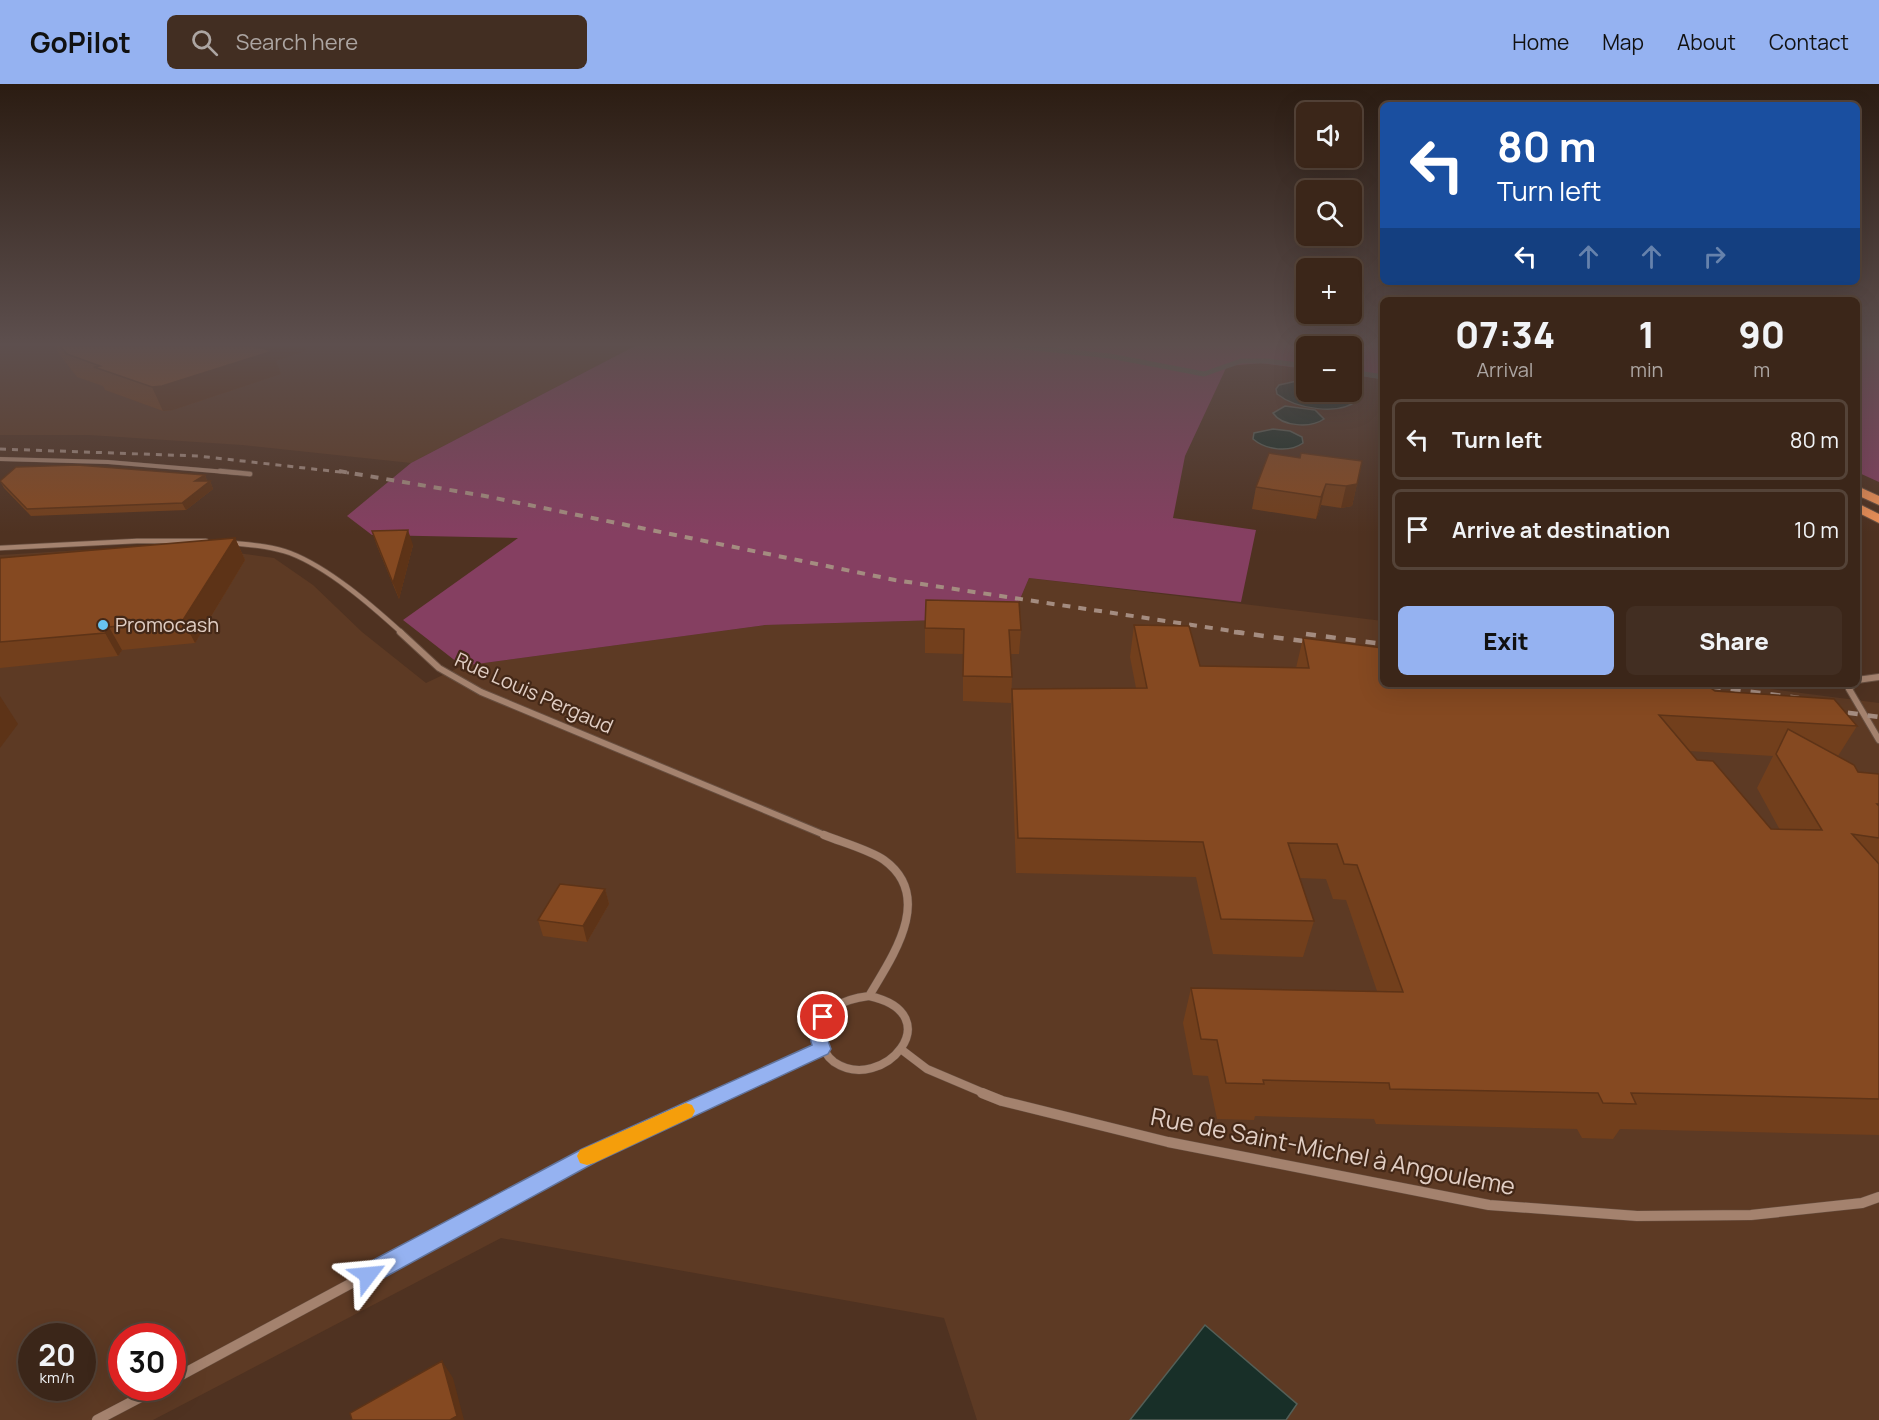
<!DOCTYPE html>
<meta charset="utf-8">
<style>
body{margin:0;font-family:Manrope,sans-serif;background:#422e22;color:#f1f3f6;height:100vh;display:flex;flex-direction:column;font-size:22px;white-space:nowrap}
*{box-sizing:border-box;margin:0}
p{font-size:20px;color:#aca5a2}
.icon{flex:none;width:33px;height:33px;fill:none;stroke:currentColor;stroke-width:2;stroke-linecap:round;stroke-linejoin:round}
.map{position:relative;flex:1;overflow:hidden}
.side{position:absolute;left:1380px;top:213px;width:480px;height:390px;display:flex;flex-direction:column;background:#3b2619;border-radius:9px;box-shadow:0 6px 24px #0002,0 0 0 2px #544338}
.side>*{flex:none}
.top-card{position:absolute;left:1380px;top:18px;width:480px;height:183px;border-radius:9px;box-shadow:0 6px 24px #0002,0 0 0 2px #544338;background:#1a4fa0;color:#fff;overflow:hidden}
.controls{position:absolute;left:1296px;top:18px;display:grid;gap:12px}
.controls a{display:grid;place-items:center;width:66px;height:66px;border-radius:9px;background:#3b2619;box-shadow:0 6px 24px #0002,0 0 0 2px #544338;font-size:30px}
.speed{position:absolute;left:18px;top:1239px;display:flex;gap:12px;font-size:30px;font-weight:700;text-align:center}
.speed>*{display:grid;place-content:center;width:78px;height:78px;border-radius:50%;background:#3b2619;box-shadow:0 6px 24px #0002,0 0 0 2px #544338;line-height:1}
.speed small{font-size:15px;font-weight:400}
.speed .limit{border:9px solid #d22;background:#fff;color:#111}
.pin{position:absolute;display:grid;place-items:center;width:51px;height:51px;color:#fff;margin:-26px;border:3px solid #fff;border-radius:50%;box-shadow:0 2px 6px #0007}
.me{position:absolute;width:66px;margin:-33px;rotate:61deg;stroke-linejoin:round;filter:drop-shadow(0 0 4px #0008)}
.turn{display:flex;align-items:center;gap:21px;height:126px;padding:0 18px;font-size:27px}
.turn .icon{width:78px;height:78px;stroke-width:2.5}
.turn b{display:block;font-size:42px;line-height:51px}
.lanes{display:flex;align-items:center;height:57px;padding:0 18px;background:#0003;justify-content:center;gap:30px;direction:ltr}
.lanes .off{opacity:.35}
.eta{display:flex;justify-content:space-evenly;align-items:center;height:102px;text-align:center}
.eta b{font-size:36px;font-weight:800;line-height:42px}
.action{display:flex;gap:12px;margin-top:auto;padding:12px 18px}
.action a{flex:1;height:69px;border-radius:9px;background:#95b2f1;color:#111;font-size:24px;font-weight:800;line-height:69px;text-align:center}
.action a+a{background:#422e22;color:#f1f3f6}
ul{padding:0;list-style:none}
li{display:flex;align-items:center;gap:18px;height:81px;margin:0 12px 9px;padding:0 6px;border:3px solid #544338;border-radius:9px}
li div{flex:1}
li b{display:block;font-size:22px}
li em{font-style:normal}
header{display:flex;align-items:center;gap:36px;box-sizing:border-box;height:84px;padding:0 30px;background:#95b2f1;color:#111}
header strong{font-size:28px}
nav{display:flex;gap:33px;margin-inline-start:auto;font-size:21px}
.search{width:420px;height:54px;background:#422e22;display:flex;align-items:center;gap:15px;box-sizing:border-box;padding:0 21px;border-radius:9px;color:#aca5a2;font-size:22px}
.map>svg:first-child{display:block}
.built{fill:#5d3a24;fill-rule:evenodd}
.green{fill:#853f61}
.water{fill:#182f28;stroke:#545f57;stroke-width:1.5}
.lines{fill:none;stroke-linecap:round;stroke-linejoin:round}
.stream{stroke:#545f57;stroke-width:5}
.street-far4-casing{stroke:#684f40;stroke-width:4.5}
.street-far3-casing{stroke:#684f40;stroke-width:6}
.street-far2-casing{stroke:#684f40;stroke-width:8}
.street-far1-casing{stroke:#684f40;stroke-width:9}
.street-casing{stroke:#684f40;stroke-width:11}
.highway-casing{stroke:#684f40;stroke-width:2}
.street-far4{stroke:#a4826e;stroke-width:4}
.street-far3{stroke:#a4826e;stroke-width:4.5}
.street-far2{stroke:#a4826e;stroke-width:6}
.street-far1{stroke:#a4826e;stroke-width:8}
.street{stroke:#a4826e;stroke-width:10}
.highway{fill:#f09258;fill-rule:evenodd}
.rail-far2{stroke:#a48c80;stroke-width:3;stroke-dasharray:6 6;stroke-linecap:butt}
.rail-far1{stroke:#a48c80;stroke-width:4;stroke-dasharray:8 8;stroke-linecap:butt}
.rail{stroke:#a48c80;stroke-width:4.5;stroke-dasharray:10 10;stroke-linecap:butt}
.wall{fill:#723f1c;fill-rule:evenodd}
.shaded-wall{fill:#5d3317}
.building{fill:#854921;stroke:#5d3317;stroke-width:1.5}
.route{fill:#95b2f1;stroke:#61749d;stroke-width:1.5}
.slow{fill:#f59e0b}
.poi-dot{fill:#68c4f0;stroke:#442817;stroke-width:2}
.labels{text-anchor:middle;stroke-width:4.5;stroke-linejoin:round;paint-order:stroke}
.poi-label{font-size:20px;fill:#e1cec4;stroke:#442817;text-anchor:start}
.street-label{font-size:20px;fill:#e1cec4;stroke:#442817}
.near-street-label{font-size:24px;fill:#e1cec4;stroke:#442817}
</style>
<header>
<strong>GoPilot</strong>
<div class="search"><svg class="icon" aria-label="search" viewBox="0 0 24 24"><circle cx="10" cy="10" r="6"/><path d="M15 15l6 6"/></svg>Search here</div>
<nav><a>Home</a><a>Map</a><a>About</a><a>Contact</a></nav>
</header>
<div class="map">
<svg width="1879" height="1336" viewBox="0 0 1879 1336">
<rect width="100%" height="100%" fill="#4f3221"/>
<path class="built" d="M 0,262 L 635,262 L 411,379 L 242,361 L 89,351 L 0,351 Z
M 186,462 L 274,474 L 313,501 L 362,548 L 426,599 L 462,582 L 765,541 L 1012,534 L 1029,494 L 1383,537 L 1383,600 L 1732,600 L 1879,619 L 1879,1336 L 977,1336 L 944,1234 L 501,1154 L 153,1336 L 0,1336 L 0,471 L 114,464 ZM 32,1252 L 82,1252 L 82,1304 L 32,1304 ZM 122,1252 L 172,1252 L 172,1304 L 122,1304 Z"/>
<path class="green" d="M 635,262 L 1383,262 L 1383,295 L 1352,291 L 1352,262 L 1306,262 L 1306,285 L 1261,279 L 1227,282 L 1185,372 L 1173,434 L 1256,446 L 1241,518 L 1029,494 L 1012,534 L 765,541 L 462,582 L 403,536 L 518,454 L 372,451 L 347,432 L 411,379 Z
M 1857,262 L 1879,262 L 1879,398 L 1857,388 Z"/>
<path class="water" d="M 1306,295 L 1306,308 L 1352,308 L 1352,305 L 1358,311 L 1358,316 C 1339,332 1296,325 1277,310 L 1276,305 L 1279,301 Z
M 1285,322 L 1315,326 L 1324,335 C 1311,344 1282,343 1273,329 Z
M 1273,345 L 1290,347 L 1302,353 L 1303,359 C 1289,369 1266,366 1253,355 L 1254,349 Z
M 1205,1241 L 1297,1320 L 1286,1336 L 1130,1336 Z"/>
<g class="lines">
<path class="stream" d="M 1015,262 L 1110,272 L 1204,290 L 1241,277 L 1267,277 L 1306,282
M 1352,288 L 1383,293"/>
<defs>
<path id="street-far4" d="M 0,375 L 108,378 L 238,389"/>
<path id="street-far3" d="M 220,387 L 250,390
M 231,459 C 251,461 271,462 290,469 C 329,484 371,521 402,549
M 0,464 L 137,457 L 206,457"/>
<path id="street-far2" d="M 400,548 L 439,584 L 481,608 L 827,752
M 1857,596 L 1879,593
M 1854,600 L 1849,605 L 1879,656"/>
<path id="street-far1" d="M 824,751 C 841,758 870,766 884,776 C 935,813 892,873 869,912
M 869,912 C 952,930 883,1011 834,978 C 826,972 822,963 821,954 C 816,925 845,915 869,912 Z
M 902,966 L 927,985 L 986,1010
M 723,1010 L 822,965"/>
<path id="street" d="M 982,1009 L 1002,1017 L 1168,1058 L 1489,1121 L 1637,1132 L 1751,1131 L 1862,1119 L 1879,1113
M 172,1296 L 589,1071 L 726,1009
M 97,1336 L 158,1304"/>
<path id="highway" d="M 1857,402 L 1879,412 L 1879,421 L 1857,411 Z
M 1857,419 L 1879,430 L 1879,439 L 1857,428 Z"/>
</defs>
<use href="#street-far4" class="street-far4-casing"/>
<use href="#street-far3" class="street-far3-casing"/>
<use href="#street-far2" class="street-far2-casing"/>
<use href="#street-far1" class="street-far1-casing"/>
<use href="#street" class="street-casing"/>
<use href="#highway" class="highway-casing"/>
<use href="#street-far4" class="street-far4"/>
<use href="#street-far3" class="street-far3"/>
<use href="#street-far2" class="street-far2"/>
<use href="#street-far1" class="street-far1"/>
<use href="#street" class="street"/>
<use href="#highway" class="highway"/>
<path class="rail-far2" d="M 0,365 L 198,372 L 349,389"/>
<path class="rail-far1" d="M 339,387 L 485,412 L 895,496 L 1245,549"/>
<path class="rail" d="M 1234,548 L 1318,559
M 1306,550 L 1383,560
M 1691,600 L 1799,614
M 1828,626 L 1879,633"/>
</g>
<path class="wall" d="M 55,262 L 305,262 L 306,267 L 276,277 L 281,290 L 173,326 L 163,327 L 105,306 L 103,302 L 77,293 L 59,270 Z
M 1300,374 L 1362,377 L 1352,422 L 1341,424 L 1321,421 L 1316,435 L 1252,425 L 1256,403 Z
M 205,391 L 207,397 L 210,397 L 213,405 L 186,426 L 31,432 L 4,404 L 0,397 Z
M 372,447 L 413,461 L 399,515 L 377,462 Z
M 235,454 L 245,476 L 195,559 L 122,566 L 118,572 L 0,584 L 0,474 Z
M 1134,541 L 1200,582 L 1296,584 L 1303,554 L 1715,607 L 1857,642 L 1838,672 L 1858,688 L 1879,690 L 1879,1051 L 1620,1045 L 1613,1055 L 1582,1054 L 1577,1045 L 1376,1040 L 1374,1035 L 1255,1032 L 1254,1036 L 1217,1035 L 1208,992 L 1193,991 L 1183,939 L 1191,904 L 1377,907 L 1346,816 L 1333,815 L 1326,795 L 1300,794 L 1314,837 L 1303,873 L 1213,870 L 1196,793 L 1016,789 L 1011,638 L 1012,605 L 1136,604 L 1130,573 ZM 1689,667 L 1773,672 L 1757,704 L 1780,746 L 1771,745 L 1697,676 Z
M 925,544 L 1021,546 L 1019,570 L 1010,570 L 1012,593 L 1011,619 L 963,617 L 963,570 L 925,569 Z
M 605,805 L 609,820 L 587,858 L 543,852 L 538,836 Z"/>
<path class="shaded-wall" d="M 249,262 L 305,262 L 306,267 L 276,277 L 281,290 L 173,326 L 163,327 L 152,303 Z
M 205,391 L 208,399 L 195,397 Z
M 210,397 L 213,405 L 186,426 L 182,419 Z
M 1326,400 L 1321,421 L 1316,435 L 1321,413 Z
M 1357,400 L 1352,422 L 1341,424 L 1346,402 Z
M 408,446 L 413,461 L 399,515 L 393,499 Z
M 235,454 L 245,476 L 195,559 L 183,536 Z
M 109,543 L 122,566 L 118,572 L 105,549 Z
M 0,612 L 18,640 L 0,664 Z
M 605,805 L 609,820 L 587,858 L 583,842 Z
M 442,1277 L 453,1294 L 464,1336 L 450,1336 Z"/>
<path class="building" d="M 60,262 L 253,262 L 273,267 L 162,302 L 152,303 L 94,283 L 100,282 L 67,270 Z
M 1269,369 L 1300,374 L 1301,369 L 1362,377 L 1357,400 L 1346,402 L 1326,400 L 1321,413 L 1256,403 Z
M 77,381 L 205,391 L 195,397 L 210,397 L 182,419 L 27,425 L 0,397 L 16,383 Z
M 408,446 L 393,499 L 372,447 Z
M 235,454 L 183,536 L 109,543 L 105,549 L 0,558 L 0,474 Z
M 926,516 L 1019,518 L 1021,546 L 1009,546 L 1012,593 L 963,592 L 964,545 L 925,544 Z
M 1134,541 L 1189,542 L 1200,582 L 1309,584 L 1303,554 L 1383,564 L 1383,600 L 1686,600 L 1709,603 L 1715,607 L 1834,615 L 1857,642 L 1659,631 L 1697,676 L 1713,677 L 1771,745 L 1822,746 L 1776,670 L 1788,645 L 1854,681 L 1858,688 L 1879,690 L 1879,720 L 1877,720 L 1879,722 L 1879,754 L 1852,750 L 1879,780 L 1879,1015 L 1631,1009 L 1636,1020 L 1603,1019 L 1598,1009 L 1390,1005 L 1389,999 L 1263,996 L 1264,1000 L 1226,999 L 1217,956 L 1201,955 L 1191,904 L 1403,908 L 1357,781 L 1344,780 L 1337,760 L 1288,759 L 1314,837 L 1221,835 L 1203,758 L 1018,754 L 1012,605 L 1147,604 Z
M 560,800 L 605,805 L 583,842 L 538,836 Z
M 442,1277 L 457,1332 L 450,1336 L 352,1336 L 350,1329 Z"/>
<linearGradient id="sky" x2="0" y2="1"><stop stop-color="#2b1c12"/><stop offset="0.58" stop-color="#5d4f4e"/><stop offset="1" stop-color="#5d4f4e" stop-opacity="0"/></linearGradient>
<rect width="1879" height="449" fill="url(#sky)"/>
<path class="route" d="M 823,926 L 830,928 L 832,933 L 827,954 L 831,965 L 828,970 L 596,1078 L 376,1198 L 368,1202 L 360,1198 L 357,1191 L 360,1183 L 582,1065 L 812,961 C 808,951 812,937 817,928 Z"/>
<path class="slow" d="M 686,1019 L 692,1021 L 695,1027 L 692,1033 L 594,1079 L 587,1081 L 580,1079 L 577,1072 L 580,1066 Z"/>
<circle class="poi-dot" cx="103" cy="541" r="6"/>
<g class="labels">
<g class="poi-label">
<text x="115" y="548">Promocash</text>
</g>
<g class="street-label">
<text transform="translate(534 609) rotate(24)" y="7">Rue Louis Pergaud</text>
</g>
<g class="near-street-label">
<text transform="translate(1333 1068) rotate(11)" y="8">Rue de Saint-Michel à Angouleme</text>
</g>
</g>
</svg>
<div class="controls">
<a><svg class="icon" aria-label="sound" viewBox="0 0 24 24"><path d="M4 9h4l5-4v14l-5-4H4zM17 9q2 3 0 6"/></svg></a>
<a><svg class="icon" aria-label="search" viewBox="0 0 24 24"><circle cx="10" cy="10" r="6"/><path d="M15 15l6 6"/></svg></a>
<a>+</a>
<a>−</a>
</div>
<div class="speed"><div>20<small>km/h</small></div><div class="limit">30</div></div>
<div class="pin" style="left:823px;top:933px;background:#d93025"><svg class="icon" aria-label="arrive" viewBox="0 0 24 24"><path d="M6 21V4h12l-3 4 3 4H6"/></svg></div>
<svg class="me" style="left:368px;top:1191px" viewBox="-20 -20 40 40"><path d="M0-17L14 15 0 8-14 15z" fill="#95b2f1" stroke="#fff" stroke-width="4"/></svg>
<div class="top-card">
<div class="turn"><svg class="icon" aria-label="left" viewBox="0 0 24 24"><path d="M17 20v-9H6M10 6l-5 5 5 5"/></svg><div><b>80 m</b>Turn left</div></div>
<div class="lanes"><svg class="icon" aria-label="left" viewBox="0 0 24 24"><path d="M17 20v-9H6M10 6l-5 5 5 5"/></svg><svg class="icon off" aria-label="ahead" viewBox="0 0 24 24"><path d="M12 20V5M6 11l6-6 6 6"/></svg><svg class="icon off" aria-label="ahead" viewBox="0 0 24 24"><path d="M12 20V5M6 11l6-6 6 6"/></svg><svg class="icon off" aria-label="right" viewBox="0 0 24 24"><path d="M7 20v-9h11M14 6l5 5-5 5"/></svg></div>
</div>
<section class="side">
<div class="eta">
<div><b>07:34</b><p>Arrival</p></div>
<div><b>1</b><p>min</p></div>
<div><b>90</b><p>m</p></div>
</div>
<ul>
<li><svg class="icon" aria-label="left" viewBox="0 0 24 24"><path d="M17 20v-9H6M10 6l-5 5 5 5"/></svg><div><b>Turn left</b></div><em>80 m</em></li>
<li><svg class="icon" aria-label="arrive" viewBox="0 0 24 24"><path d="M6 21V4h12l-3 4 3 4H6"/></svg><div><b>Arrive at destination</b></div><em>10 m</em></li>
</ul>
<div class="action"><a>Exit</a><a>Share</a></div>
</section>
</div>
